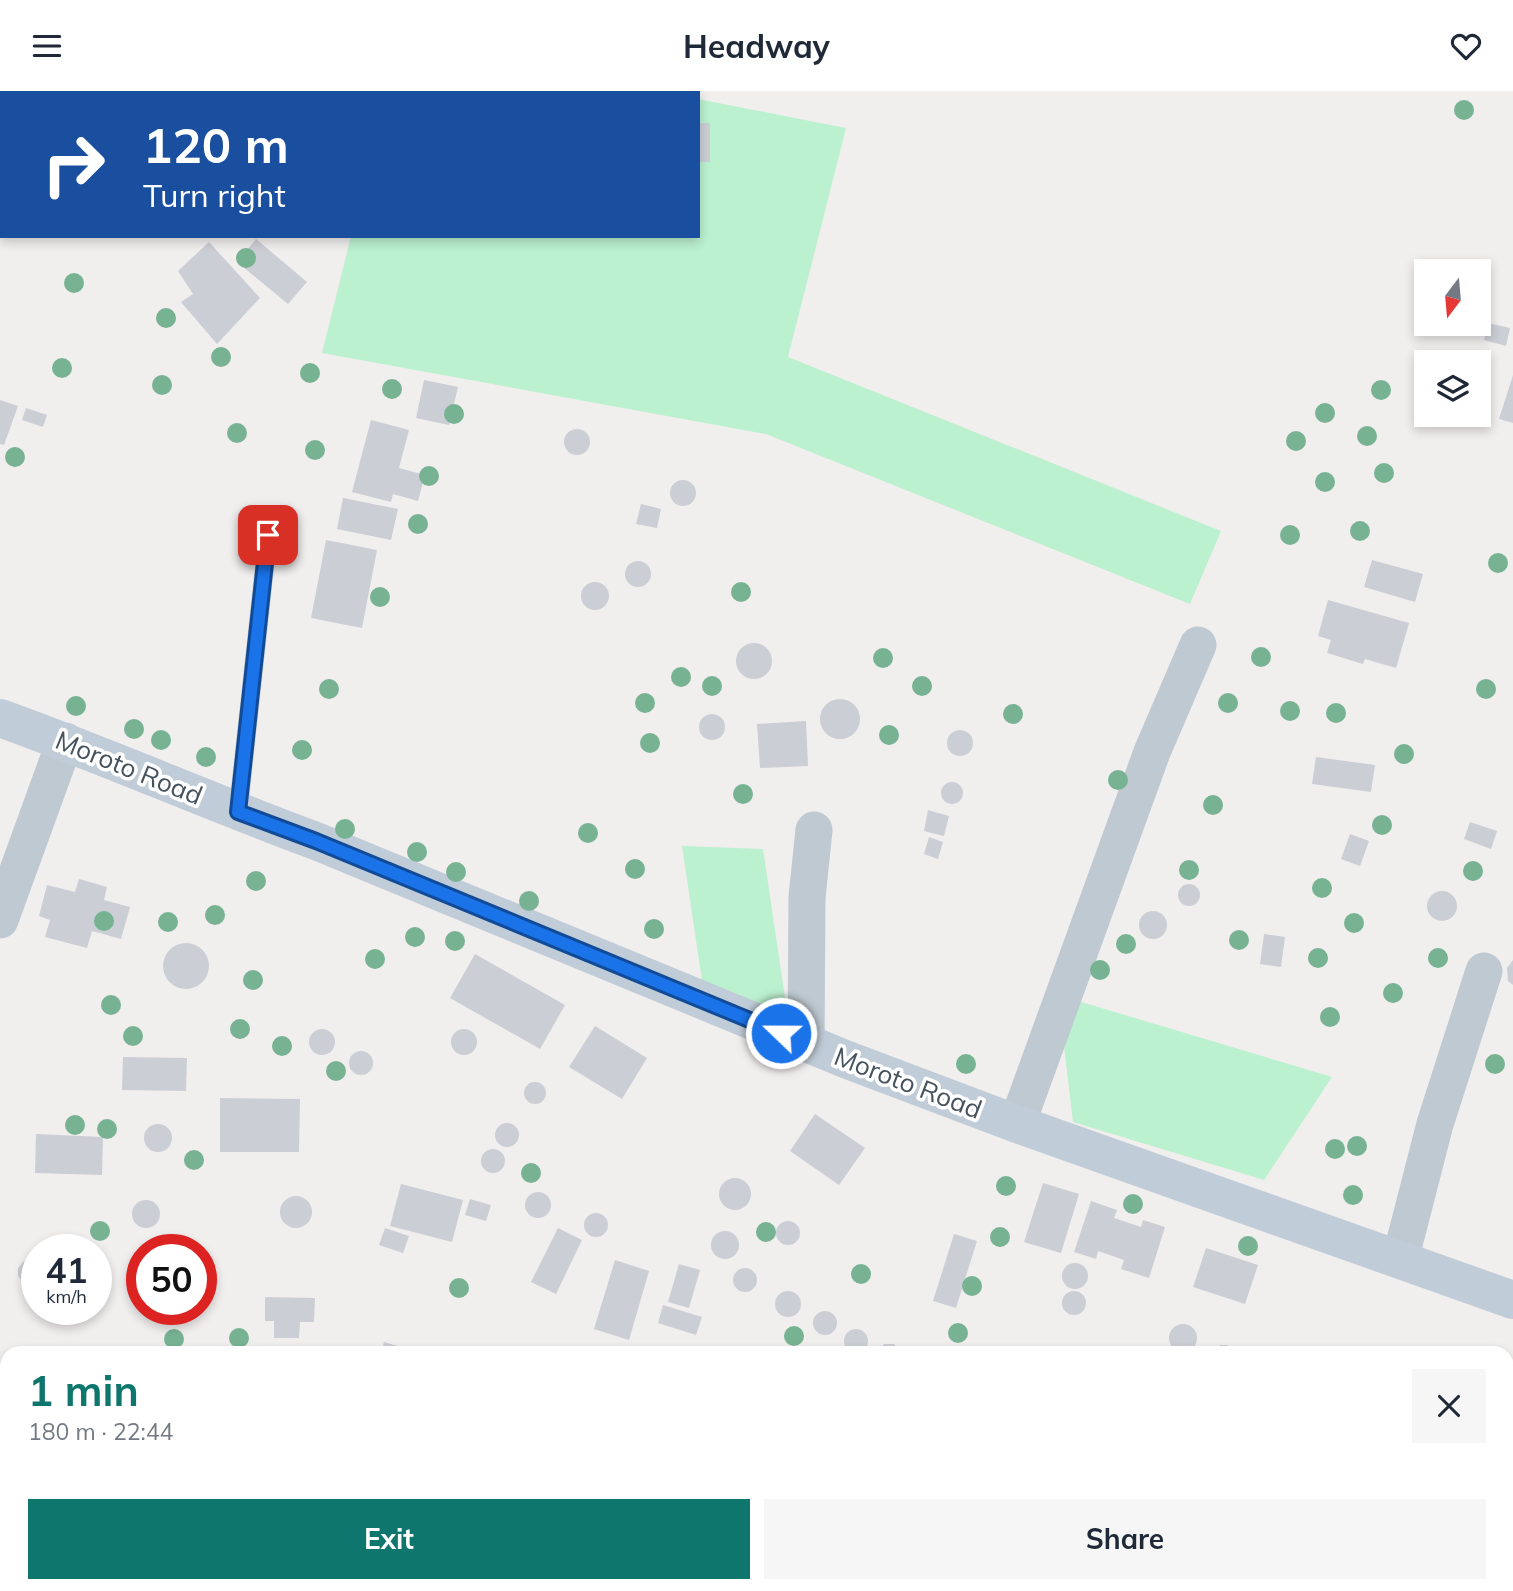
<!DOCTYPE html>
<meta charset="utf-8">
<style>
body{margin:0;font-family:Mulish,sans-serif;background:#f6f6f7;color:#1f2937;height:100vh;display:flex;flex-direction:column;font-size:26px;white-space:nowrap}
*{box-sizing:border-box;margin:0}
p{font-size:23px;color:#747a83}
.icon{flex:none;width:38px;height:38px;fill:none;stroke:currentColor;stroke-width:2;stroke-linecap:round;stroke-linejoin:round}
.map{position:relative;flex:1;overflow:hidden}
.drawer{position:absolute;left:0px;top:1255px;width:1514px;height:247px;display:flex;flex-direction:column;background:#fff;border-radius:21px 21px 0 0;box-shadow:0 4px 10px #0003}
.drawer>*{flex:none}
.top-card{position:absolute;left:0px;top:0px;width:700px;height:147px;box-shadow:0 4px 10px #0003;background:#1a4fa0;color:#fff;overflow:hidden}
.needle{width:46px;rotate:196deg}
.buttons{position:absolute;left:1414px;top:168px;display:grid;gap:14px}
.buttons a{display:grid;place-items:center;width:77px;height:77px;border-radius:0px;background:#fff;box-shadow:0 4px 10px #0003;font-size:35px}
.speed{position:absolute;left:21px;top:1143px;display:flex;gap:14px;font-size:35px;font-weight:700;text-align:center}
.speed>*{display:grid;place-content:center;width:91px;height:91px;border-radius:50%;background:#fff;box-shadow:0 4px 10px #0003;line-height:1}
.speed small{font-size:18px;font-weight:400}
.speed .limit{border:10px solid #d22;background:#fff;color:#111}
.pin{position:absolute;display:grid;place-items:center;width:60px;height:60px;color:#fff;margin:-30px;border-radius:14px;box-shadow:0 4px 10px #0006}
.me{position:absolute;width:77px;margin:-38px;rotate:292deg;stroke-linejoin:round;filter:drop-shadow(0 0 5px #0008)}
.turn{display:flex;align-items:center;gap:24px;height:147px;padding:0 28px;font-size:32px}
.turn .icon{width:91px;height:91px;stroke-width:2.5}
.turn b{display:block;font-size:49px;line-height:60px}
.round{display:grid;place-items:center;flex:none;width:74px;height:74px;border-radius:0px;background:#f6f6f7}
.summary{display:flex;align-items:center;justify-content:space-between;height:119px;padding:0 28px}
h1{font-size:42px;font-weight:700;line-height:52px;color:#0f766e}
.primary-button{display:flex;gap:14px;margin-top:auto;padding:14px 28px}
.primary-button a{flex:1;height:80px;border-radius:0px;background:#0f766e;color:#fff;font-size:28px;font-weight:700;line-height:80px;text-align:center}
.primary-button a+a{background:#f6f6f7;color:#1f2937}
header{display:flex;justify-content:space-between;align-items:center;height:91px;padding:0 28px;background:#fff;font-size:32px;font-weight:700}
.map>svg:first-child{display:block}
.green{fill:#bbf1cf}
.building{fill:#cbced4}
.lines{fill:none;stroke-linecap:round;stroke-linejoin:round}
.lane{stroke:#bec9d1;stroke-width:19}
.street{stroke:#bec9d1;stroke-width:37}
.secondary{stroke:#c0ccd8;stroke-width:38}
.tree{fill:#77b393}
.route-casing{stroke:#114b97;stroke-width:18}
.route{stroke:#1a73e8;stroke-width:12}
.labels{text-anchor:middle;stroke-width:7;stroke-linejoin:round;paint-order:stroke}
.street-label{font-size:26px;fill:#46525d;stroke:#fff}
</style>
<header><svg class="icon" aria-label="menu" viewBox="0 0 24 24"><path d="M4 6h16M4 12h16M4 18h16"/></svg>Headway<svg class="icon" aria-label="heart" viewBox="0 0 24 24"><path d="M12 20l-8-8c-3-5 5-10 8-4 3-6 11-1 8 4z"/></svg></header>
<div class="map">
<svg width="1513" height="1500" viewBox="0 0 1513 1500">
<rect width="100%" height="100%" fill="#f1eeee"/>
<path class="green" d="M 389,0 L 660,0 L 669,2 L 388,2 Z
M 698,8 L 846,37 L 788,266 L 1221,440 L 1190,513 L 766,343 L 322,262 L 351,145 L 698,145 Z
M 682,755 L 763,758 L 788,927 L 704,903 Z
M 1058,904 L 1332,986 L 1264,1089 L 1073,1031 Z"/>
<path class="building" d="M 698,32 L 710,32 L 710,71 L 698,71 Z
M 256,148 L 307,191 L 288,213 L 237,171 Z
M 209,151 L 260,207 L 217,253 L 181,211 L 193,203 L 178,180 Z
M 1488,232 L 1510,237 L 1506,255 L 1484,249 Z
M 1513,284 L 1513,332 L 1499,328 Z
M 424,289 L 458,296 L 449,334 L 416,327 Z
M 0,309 L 18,315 L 4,354 L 0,353 Z
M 26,317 L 47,324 L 43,336 L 22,329 Z
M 371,329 L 409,339 L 399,377 L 425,384 L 418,410 L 393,403 L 391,411 L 352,401 Z
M564 351a13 13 0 1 1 26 0a13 13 0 1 1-26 0Z
M670 402a13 13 0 1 1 26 0a13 13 0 1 1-26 0Z
M 343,407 L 398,418 L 391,449 L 337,438 Z
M 641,413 L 661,418 L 657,437 L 636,433 Z
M 326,449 L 377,459 L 362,537 L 311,527 Z
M 1372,469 L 1423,483 L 1415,511 L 1364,496 Z
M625 483a13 13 0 1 1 26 0a13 13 0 1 1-26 0Z
M581 505a14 14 0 1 1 28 0a14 14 0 1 1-28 0Z
M 1328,509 L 1409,532 L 1396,577 L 1365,568 L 1363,573 L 1327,562 L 1331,549 L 1318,545 Z
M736 570a18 18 0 1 1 36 0a18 18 0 1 1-36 0Z
M820 628a20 20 0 1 1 40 0a20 20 0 1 1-40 0Z
M699 636a13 13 0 1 1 26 0a13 13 0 1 1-26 0Z
M 806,630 L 808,675 L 760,677 L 757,633 Z
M947 652a13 13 0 1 1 26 0a13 13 0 1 1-26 0Z
M 1316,666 L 1375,674 L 1371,701 L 1312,693 Z
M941 702a11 11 0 1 1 22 0a11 11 0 1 1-22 0Z
M 928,719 L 949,725 L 944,745 L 924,740 Z
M 1470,731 L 1497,740 L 1491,758 L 1464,748 Z
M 1350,743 L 1369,750 L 1360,775 L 1341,768 Z
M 929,746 L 943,751 L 938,768 L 924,763 Z
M 79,788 L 107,796 L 104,809 L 130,816 L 121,848 L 92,840 L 87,857 L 45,846 L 50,829 L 39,825 L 47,794 L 75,801 Z
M1178 804a11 11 0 1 1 22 0a11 11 0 1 1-22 0Z
M1427 815a15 15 0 1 1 30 0a15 15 0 1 1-30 0Z
M1139 834a14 14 0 1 1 28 0a14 14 0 1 1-28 0Z
M 1264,843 L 1285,846 L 1281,876 L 1260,873 Z
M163 875a23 23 0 1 1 46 0a23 23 0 1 1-46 0Z
M 475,863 L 565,914 L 540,958 L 450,907 Z
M 1513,869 L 1513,894 L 1508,890 L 1507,877 Z
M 595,935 L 647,967 L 622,1008 L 569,976 Z
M451 951a13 13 0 1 1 26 0a13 13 0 1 1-26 0Z
M309 951a13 13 0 1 1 26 0a13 13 0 1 1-26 0Z
M349 972a12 12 0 1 1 24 0a12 12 0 1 1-24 0Z
M 123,966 L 187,967 L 186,1000 L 122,999 Z
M524 1002a11 11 0 1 1 22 0a11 11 0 1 1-22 0Z
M 220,1007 L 300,1008 L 299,1061 L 220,1061 Z
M 815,1023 L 865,1057 L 839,1094 L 790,1060 Z
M495 1044a12 12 0 1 1 24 0a12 12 0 1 1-24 0Z
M144 1047a14 14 0 1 1 28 0a14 14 0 1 1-28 0Z
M 36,1043 L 103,1046 L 102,1084 L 35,1082 Z
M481 1070a12 12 0 1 1 24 0a12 12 0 1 1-24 0Z
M719 1103a16 16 0 1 1 32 0a16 16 0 1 1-32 0Z
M 1043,1092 L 1079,1103 L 1061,1162 L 1024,1151 Z
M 401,1093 L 463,1109 L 452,1151 L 390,1135 Z
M525 1114a13 13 0 1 1 26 0a13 13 0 1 1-26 0Z
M280 1121a16 16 0 1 1 32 0a16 16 0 1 1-32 0Z
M 470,1108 L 491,1114 L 486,1130 L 465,1124 Z
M132 1123a14 14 0 1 1 28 0a14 14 0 1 1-28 0Z
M 1091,1110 L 1117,1119 L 1114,1127 L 1141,1136 L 1143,1129 L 1165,1136 L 1149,1187 L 1121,1178 L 1124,1169 L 1098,1160 L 1096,1168 L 1074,1161 Z
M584 1134a12 12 0 1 1 24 0a12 12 0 1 1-24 0Z
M776 1142a12 12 0 1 1 24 0a12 12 0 1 1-24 0Z
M 385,1137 L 409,1145 L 403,1162 L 379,1154 Z
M 558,1137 L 582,1149 L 556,1203 L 531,1191 Z
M711 1154a14 14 0 1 1 28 0a14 14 0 1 1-28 0Z
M 954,1143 L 977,1150 L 956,1217 L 933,1210 Z
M 1206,1157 L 1258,1174 L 1245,1213 L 1193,1196 Z
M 30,1168 L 37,1171 L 37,1192 L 29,1193 L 22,1191 L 18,1184 L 18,1177 L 23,1171 Z
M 615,1169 L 649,1180 L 629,1249 L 594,1238 Z
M1062 1185a13 13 0 1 1 26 0a13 13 0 1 1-26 0Z
M 679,1173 L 700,1179 L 689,1217 L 668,1211 Z
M733 1189a12 12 0 1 1 24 0a12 12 0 1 1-24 0Z
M1062 1212a12 12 0 1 1 24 0a12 12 0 1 1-24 0Z
M775 1213a13 13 0 1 1 26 0a13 13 0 1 1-26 0Z
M 265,1206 L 315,1207 L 314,1231 L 300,1231 L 299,1247 L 274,1247 L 274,1230 L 265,1230 Z
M 663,1214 L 702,1226 L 696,1244 L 658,1232 Z
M813 1232a12 12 0 1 1 24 0a12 12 0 1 1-24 0Z
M1169 1247a14 14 0 1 1 28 0a14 14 0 1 1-28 0Z
M844 1250a12 12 0 1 1 24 0a12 12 0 1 1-24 0Z
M 384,1251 L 418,1261 L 418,1262 L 381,1262 Z
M 884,1253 L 894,1253 L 901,1262 L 876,1262 Z
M 1220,1254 L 1227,1254 L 1236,1262 L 1211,1262 Z
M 1507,1283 L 1513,1286 L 1513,1316 L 1507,1314 Z
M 1510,1428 L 1513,1429 L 1513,1485 L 1507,1484 L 1507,1441 Z
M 564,1494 L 594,1494 L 593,1500 L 563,1500 Z
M 781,1494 L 805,1494 L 805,1499 L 781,1500 Z
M 1356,1494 L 1412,1494 L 1426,1500 L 1363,1500 L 1355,1497 Z"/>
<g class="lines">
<path class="lane" d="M 238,721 L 268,444"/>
<path class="street" d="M 0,829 L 65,650
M 806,953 L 807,806 L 814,739
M 1017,1033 L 1152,661 L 1198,554
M 1400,1169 L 1435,1033 L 1484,880
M 0,1431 L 7,1459
M 16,1494 L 17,1500"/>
<path class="secondary" d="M 0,627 C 106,665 210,711 316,750 L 845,968 L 1017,1033 L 1513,1209"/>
</g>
<g class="tree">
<circle cx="1464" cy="19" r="10"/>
<circle cx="246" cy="167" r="10"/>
<circle cx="74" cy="192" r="10"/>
<circle cx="166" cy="227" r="10"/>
<circle cx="221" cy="266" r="10"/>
<circle cx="62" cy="277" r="10"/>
<circle cx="310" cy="282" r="10"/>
<circle cx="162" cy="294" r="10"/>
<circle cx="392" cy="298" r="10"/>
<circle cx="1381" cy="299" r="10"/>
<circle cx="1325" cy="322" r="10"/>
<circle cx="454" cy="323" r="10"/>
<circle cx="237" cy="342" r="10"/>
<circle cx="1367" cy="345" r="10"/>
<circle cx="1296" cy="350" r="10"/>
<circle cx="315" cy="359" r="10"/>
<circle cx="15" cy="366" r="10"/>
<circle cx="1384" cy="382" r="10"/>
<circle cx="429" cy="385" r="10"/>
<circle cx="1325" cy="391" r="10"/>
<circle cx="418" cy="433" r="10"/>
<circle cx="1360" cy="440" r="10"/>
<circle cx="1290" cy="444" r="10"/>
<circle cx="1498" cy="472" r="10"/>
<circle cx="741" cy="501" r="10"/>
<circle cx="380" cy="506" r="10"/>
<circle cx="1261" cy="566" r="10"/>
<circle cx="883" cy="567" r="10"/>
<circle cx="681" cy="586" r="10"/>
<circle cx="712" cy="595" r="10"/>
<circle cx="922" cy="595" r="10"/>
<circle cx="329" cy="598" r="10"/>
<circle cx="1486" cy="598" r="10"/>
<circle cx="645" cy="612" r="10"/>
<circle cx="1228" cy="612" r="10"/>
<circle cx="76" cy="615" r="10"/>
<circle cx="1290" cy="620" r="10"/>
<circle cx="1336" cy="622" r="10"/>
<circle cx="1013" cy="623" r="10"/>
<circle cx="134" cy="638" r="10"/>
<circle cx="889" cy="644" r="10"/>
<circle cx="161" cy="649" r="10"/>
<circle cx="650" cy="652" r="10"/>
<circle cx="302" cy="659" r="10"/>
<circle cx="1404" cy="663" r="10"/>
<circle cx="206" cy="666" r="10"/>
<circle cx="1118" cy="689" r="10"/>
<circle cx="743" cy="703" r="10"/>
<circle cx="1213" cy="714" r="10"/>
<circle cx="1382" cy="734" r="10"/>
<circle cx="345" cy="738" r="10"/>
<circle cx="588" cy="742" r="10"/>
<circle cx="417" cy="761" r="10"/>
<circle cx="635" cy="778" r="10"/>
<circle cx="1189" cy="779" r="10"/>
<circle cx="1473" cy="780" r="10"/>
<circle cx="456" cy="781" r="10"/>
<circle cx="256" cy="790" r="10"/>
<circle cx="1322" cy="797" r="10"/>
<circle cx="529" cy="810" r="10"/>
<circle cx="215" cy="824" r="10"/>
<circle cx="104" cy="830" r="10"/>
<circle cx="168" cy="831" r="10"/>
<circle cx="1354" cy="832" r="10"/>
<circle cx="654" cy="838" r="10"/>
<circle cx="415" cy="846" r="10"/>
<circle cx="1239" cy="849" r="10"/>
<circle cx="455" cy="850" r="10"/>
<circle cx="1126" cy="853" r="10"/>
<circle cx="1318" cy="867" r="10"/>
<circle cx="1438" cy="867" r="10"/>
<circle cx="375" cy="868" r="10"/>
<circle cx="1100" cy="879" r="10"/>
<circle cx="253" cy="889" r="10"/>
<circle cx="1393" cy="902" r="10"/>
<circle cx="111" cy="914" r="10"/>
<circle cx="1330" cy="926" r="10"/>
<circle cx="240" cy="938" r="10"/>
<circle cx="133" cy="945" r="10"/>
<circle cx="282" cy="955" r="10"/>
<circle cx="966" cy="973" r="10"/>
<circle cx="1495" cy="973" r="10"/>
<circle cx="336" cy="980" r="10"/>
<circle cx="75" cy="1034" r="10"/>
<circle cx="107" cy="1038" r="10"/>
<circle cx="1357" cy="1055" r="10"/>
<circle cx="1335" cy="1058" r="10"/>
<circle cx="194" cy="1069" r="10"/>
<circle cx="531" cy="1082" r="10"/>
<circle cx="1006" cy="1095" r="10"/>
<circle cx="1353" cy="1104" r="10"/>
<circle cx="1133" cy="1113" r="10"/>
<circle cx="100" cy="1140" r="10"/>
<circle cx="766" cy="1141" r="10"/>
<circle cx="1000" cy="1146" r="10"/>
<circle cx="1248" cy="1155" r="10"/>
<circle cx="861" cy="1183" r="10"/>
<circle cx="972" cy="1195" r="10"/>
<circle cx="459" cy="1197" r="10"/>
<circle cx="958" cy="1242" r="10"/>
<circle cx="794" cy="1245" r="10"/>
<circle cx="239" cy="1247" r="10"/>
<circle cx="174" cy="1248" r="10"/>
</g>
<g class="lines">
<defs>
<path id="route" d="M 268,444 L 238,721 L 316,750 L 781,942"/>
</defs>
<use href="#route" class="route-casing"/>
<use href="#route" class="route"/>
</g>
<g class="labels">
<g class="street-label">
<text transform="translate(129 677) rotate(22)" y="9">Moroto Road</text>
<text transform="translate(908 992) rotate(21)" y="9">Moroto Road</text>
</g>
</g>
</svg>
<div class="buttons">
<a><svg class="needle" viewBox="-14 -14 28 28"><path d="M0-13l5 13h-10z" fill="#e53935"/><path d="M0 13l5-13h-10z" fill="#747a83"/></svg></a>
<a><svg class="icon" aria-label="layers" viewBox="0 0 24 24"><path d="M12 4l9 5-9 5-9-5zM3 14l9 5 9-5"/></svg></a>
</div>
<div class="speed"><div>41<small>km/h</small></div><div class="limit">50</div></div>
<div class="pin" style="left:268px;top:444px;background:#d93025"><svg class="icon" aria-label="arrive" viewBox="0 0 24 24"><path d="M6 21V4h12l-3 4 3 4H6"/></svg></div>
<svg class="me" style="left:781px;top:942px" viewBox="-20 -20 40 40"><circle r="17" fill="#1a73e8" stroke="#fff" stroke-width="3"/><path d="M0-11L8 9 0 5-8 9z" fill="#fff"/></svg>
<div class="top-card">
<div class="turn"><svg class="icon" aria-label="right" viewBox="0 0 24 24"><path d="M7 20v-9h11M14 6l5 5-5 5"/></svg><div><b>120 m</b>Turn right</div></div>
</div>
<section class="drawer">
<div class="summary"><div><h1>1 min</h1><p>180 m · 22:44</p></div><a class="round"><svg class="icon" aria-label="close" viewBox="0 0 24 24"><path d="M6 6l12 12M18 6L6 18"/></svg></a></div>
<div class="primary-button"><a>Exit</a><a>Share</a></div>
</section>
</div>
